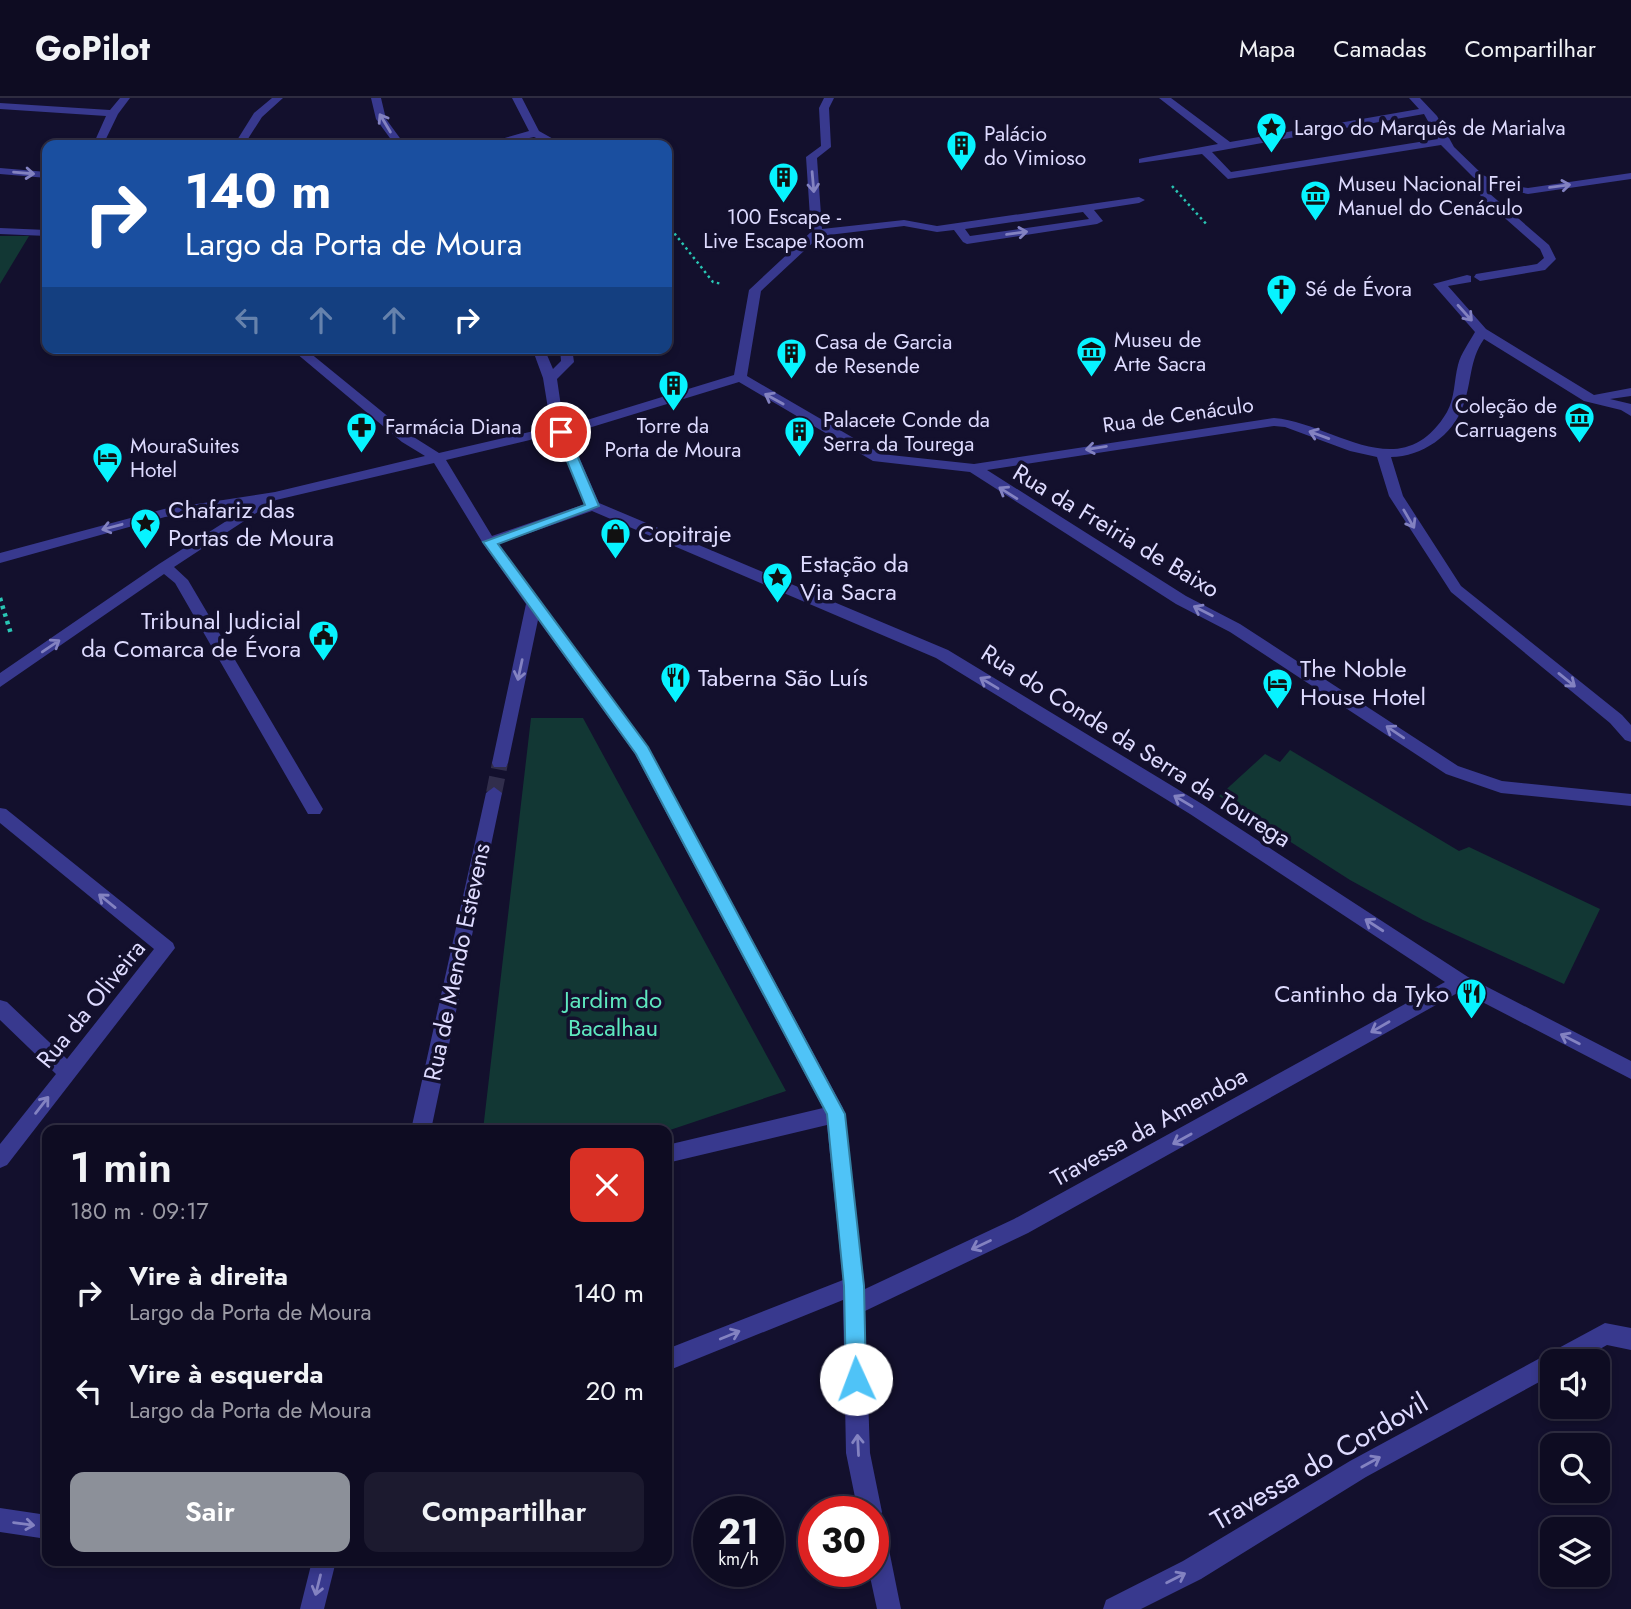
<!DOCTYPE html>
<html lang="pt">
<meta charset="utf-8">
<style>
body{margin:0;font-family:Jost,sans-serif;background:#1c1a2f;color:#f1f3f6;height:100vh;display:flex;flex-direction:column;font-size:26px;white-space:nowrap}
*{box-sizing:border-box;margin:0}
p{font-size:23px;color:#9b9ba5}
.icon{flex:none;width:38px;height:38px;fill:none;stroke:currentColor;stroke-width:2;stroke-linecap:round;stroke-linejoin:round}
.map{position:relative;flex:1;overflow:hidden}
.sheet{position:absolute;left:42px;top:1027px;width:630px;height:441px;display:flex;flex-direction:column;background:#0e0c22;border-radius:14px;box-shadow:0 4px 10px #0003,0 0 0 2px #2e2c40}
.sheet>*{flex:none}
.hud{position:absolute;left:42px;top:42px;width:630px;height:214px;border-radius:14px;box-shadow:0 4px 10px #0003,0 0 0 2px #2e2c40;background:#1a4fa0;color:#fff;overflow:hidden}
.controls{position:absolute;left:1540px;top:1251px;display:grid;gap:14px}
.controls a{display:grid;place-items:center;width:70px;height:70px;border-radius:14px;background:#0e0c22;box-shadow:0 4px 10px #0003,0 0 0 2px #2e2c40;font-size:35px}
.speed{position:absolute;left:693px;top:1398px;display:flex;gap:14px;font-size:35px;font-weight:700;text-align:center}
.speed>*{display:grid;place-content:center;width:91px;height:91px;border-radius:50%;background:#0e0c22;box-shadow:0 4px 10px #0003,0 0 0 2px #2e2c40;line-height:1}
.speed small{font-size:18px;font-weight:400}
.speed .limit{border:10px solid #d22;background:#fff;color:#111}
.pin{position:absolute;display:grid;place-items:center;width:60px;height:60px;color:#fff;margin:-30px;border:4px solid #fff;border-radius:50%;box-shadow:0 2px 7px #0007}
.me{position:absolute;width:77px;margin:-38px;rotate:358deg;stroke-linejoin:round;filter:drop-shadow(0 0 5px #0008)}
.turn{display:flex;align-items:center;gap:24px;height:147px;padding:0 28px;font-size:32px}
.turn .icon{width:91px;height:91px;stroke-width:2.5}
.turn b{display:block;font-size:49px;line-height:60px}
.lanes{display:flex;align-items:center;height:66px;padding:0 28px;background:#0003;justify-content:center;gap:35px;direction:ltr}
.lanes .off{opacity:.35}
.round{display:grid;place-items:center;flex:none;width:74px;height:74px;border-radius:14px;background:#1c1a2f}
.overview{display:flex;align-items:center;justify-content:space-between;height:119px;padding:0 28px}
h1{font-size:42px;font-weight:600;line-height:52px}
.button{display:flex;gap:14px;margin-top:auto;padding:14px 28px}
.button a{flex:1;height:80px;border-radius:14px;background:#8c9099;color:#fff;font-size:28px;font-weight:600;line-height:80px;text-align:center}
.button a+a{background:#1c1a2f;color:#f1f3f6}
ul{padding:0;list-style:none}
li{display:flex;align-items:center;gap:21px;height:98px;padding:0 28px}
li div{flex:1}
li b{display:block;font-size:26px}
li em{font-style:normal}
header{display:flex;align-items:center;gap:42px;box-sizing:border-box;height:98px;padding:0 35px;background:#0e0c22;border-bottom:2px solid #2e2c40}
header strong{font-size:33px}
nav{display:flex;gap:38px;margin-inline-start:auto;font-size:24px}
.map>svg:first-child{display:block}
.green{fill:#123734}
.lines{fill:none;stroke-linecap:round;stroke-linejoin:round}
.minor-tunnel{stroke:#312e4c;stroke-width:16;stroke-dasharray:16 8;stroke-linecap:butt}
.path-far1{stroke:#29c6b4;stroke-width:2.5;stroke-dasharray:2.5 3.5;stroke-linecap:butt}
.path{stroke:#29c6b4;stroke-width:4.5;stroke-dasharray:3.5 4.5;stroke-linecap:butt}
.minor{fill:#38398e;fill-rule:evenodd}
.oneway{stroke:#8382c1}
.route{fill:#4fc3f7;stroke:#337fa1;stroke-width:2}
.labels{text-anchor:middle;stroke-width:7;stroke-linejoin:round;paint-order:stroke}
.far-poi-label{font-size:21px;fill:#dedbff;stroke:#13102d;text-anchor:start}
.far-street-label{font-size:21px;fill:#dedbff;stroke:#13102d}
.poi-label{font-size:24px;fill:#dedbff;stroke:#13102d;text-anchor:start}
.street-label{font-size:24px;fill:#dedbff;stroke:#13102d}
.park-label{font-size:24px;fill:#5ee8bf;stroke:#13102d}
.near-street-label{font-size:28px;fill:#dedbff;stroke:#13102d}
</style>
<header>
<strong>GoPilot</strong>
<nav><a>Mapa</a><a>Camadas</a><a>Compartilhar</a></nav>
</header>
<div class="map">
<svg width="1631" height="1511" viewBox="0 0 1631 1511">
<rect width="100%" height="100%" fill="#13102d"/>
<path class="green" d="M 0,138 L 29,138 L 0,186 Z
M 531,620 L 583,620 L 786,993 L 667,1033 L 483,1032 Z
M 1290,652 L 1459,753 L 1469,749 L 1600,811 L 1564,886 L 1423,822 L 1350,782 L 1219,698 L 1265,656 L 1280,664 Z"/>
<g class="lines">
<path class="minor-tunnel" d="M 494,695 L 500,665"/>
<path class="path-far1" d="M 1172,88 L 1208,128
M 667,126 L 713,184 L 722,186"/>
<path class="path" d="M 0,500 L 11,536"/>
<path class="minor" d="M 120,0 L 130,0 L 118,16 L 103,47 L 93,47 L 106,18 L 0,11 L 0,5 L 110,12 Z
M 272,0 L 283,0 L 262,19 L 244,47 L 234,47 L 254,15 Z
M 371,0 L 381,0 L 386,21 L 405,47 L 395,47 L 376,21 Z
M 512,0 L 522,0 L 539,33 L 564,47 L 551,47 L 534,39 L 497,47 L 480,47 L 529,33 Z
M 824,0 L 834,0 L 829,10 L 831,49 L 817,60 L 822,131 L 904,122 L 937,128 L 1139,99 L 1145,102 L 1139,105 L 1094,112 L 1103,123 L 1097,126 L 967,146 L 963,144 L 954,132 L 937,134 L 904,128 L 820,138 L 761,193 L 747,278 L 881,356 L 974,366 L 1274,320 C 1334,325 1401,391 1447,314 C 1455,300 1454,282 1458,267 C 1461,255 1469,245 1475,234 L 1433,186 L 1467,177 L 1471,178 L 1471,184 L 1448,188 L 1486,231 L 1594,297 L 1631,290 L 1631,298 L 1610,301 L 1631,306 L 1631,318 L 1621,312 L 1584,303 L 1484,241 C 1469,262 1472,285 1463,308 C 1453,337 1422,359 1391,359 L 1403,398 L 1461,488 L 1622,617 L 1631,627 L 1631,644 L 1625,642 L 1610,625 L 1451,494 L 1389,398 L 1377,359 L 1350,353 L 1285,329 L 1274,328 L 987,372 L 1186,498 L 1240,526 L 1458,668 L 1502,683 L 1631,696 L 1631,708 L 1501,695 L 1446,676 L 1230,534 L 1176,506 L 970,374 L 873,363 L 739,284 L 569,336 L 599,405 L 948,552 L 1202,706 L 1468,879 L 1631,963 L 1631,981 L 1461,893 L 1028,1135 L 865,1213 L 870,1355 L 882,1414 L 878,1422 L 885,1432 L 901,1511 L 877,1511 L 869,1474 L 873,1474 L 873,1414 L 858,1414 L 846,1355 L 843,1202 L 667,1273 L 667,1251 L 843,1182 L 827,1027 L 667,1065 L 667,1047 L 823,1010 L 635,656 L 538,522 L 508,665 L 506,669 L 494,669 L 492,665 L 526,506 L 484,447 L 434,365 L 276,402 L 174,469 L 188,482 L 320,706 L 323,711 L 320,716 L 308,716 L 175,485 L 164,476 L 0,589 L 0,575 L 159,466 L 253,406 L 165,419 L 0,465 L 0,455 L 164,411 L 275,394 L 425,358 L 402,344 L 290,250 L 304,250 L 412,338 L 439,355 L 551,329 L 543,280 L 532,250 L 544,250 L 553,271 L 561,263 L 560,250 L 572,250 L 574,264 L 557,281 L 564,329 L 734,277 L 749,192 L 811,134 L 806,59 L 821,48 L 819,10 ZM 1083,114 L 1089,121 L 970,138 L 965,131 ZM 555,336 L 585,406 L 492,438 L 446,362 ZM 592,413 L 936,560 L 1190,716 L 1445,884 L 1014,1121 L 865,1191 L 843,1010 L 648,649 L 498,446 Z
M 1159,0 L 1171,0 L 1230,44 L 1419,11 L 1409,0 L 1420,0 L 1437,18 L 1454,49 L 1483,77 L 1501,86 L 1528,90 L 1631,75 L 1631,81 L 1528,96 L 1488,88 L 1490,96 L 1549,147 L 1556,161 L 1545,172 L 1480,183 L 1474,179 L 1476,176 L 1537,166 L 1544,160 L 1540,151 L 1481,99 L 1474,80 L 1441,47 L 1228,81 L 1202,56 L 1139,65 L 1139,61 L 1143,60 L 1218,46 ZM 1424,16 L 1438,41 L 1231,74 L 1212,54 Z
M 0,70 L 47,74 L 47,80 L 0,76 Z
M 0,130 L 47,132 L 47,138 L 0,136 Z
M 494,689 L 502,695 L 431,1032 L 411,1032 L 486,695 Z
M 0,710 L 6,711 L 173,845 L 175,850 L 7,1067 L 0,1070 L 0,1046 L 56,976 L 0,922 L 0,902 L 7,904 L 67,961 L 154,851 L 0,725 Z
M 1605,1225 L 1631,1230 L 1631,1252 L 1607,1247 L 1577,1264 L 1552,1264 L 1552,1277 L 1366,1379 L 1201,1481 L 1141,1511 L 1103,1511 L 1106,1502 L 1183,1463 L 1350,1363 Z
M 0,1410 L 47,1417 L 47,1441 L 0,1434 Z
M 312,1463 L 336,1463 L 324,1511 L 300,1511 Z"/>
</g>
<defs><path id="oneway-shaft" d="M-6 0H5M1.5-3L5.5 0L1.5 3" fill="none" stroke-width="1.6" stroke-linecap="round" stroke-linejoin="round" transform="scale(1.75)"/></defs>
<g class="oneway">
<use href="#oneway-shaft" transform="translate(385 25) rotate(-121)"/>
<use href="#oneway-shaft" transform="translate(24 75) rotate(5)"/>
<use href="#oneway-shaft" transform="translate(813 84) rotate(85)"/>
<use href="#oneway-shaft" transform="translate(1560 88) rotate(-8)"/>
<use href="#oneway-shaft" transform="translate(1017 135) rotate(-8)"/>
<use href="#oneway-shaft" transform="translate(1465 215) rotate(48)"/>
<use href="#oneway-shaft" transform="translate(774 301) rotate(-151)"/>
<use href="#oneway-shaft" transform="translate(1319 337) rotate(-160)"/>
<use href="#oneway-shaft" transform="translate(1096 350) rotate(171)"/>
<use href="#oneway-shaft" transform="translate(1008 395) rotate(-148)"/>
<use href="#oneway-shaft" transform="translate(1409 421) rotate(60)"/>
<use href="#oneway-shaft" transform="translate(112 429) rotate(165)"/>
<use href="#oneway-shaft" transform="translate(1203 513) rotate(-153)"/>
<use href="#oneway-shaft" transform="translate(51 548) rotate(-34)"/>
<use href="#oneway-shaft" transform="translate(520 572) rotate(102)"/>
<use href="#oneway-shaft" transform="translate(1567 582) rotate(39)"/>
<use href="#oneway-shaft" transform="translate(989 585) rotate(-149)"/>
<use href="#oneway-shaft" transform="translate(1395 634) rotate(-146)"/>
<use href="#oneway-shaft" transform="translate(1183 703) rotate(-149)"/>
<use href="#oneway-shaft" transform="translate(107 803) rotate(-141)"/>
<use href="#oneway-shaft" transform="translate(1374 827) rotate(-147)"/>
<use href="#oneway-shaft" transform="translate(1380 929) rotate(150)"/>
<use href="#oneway-shaft" transform="translate(1570 941) rotate(-153)"/>
<use href="#oneway-shaft" transform="translate(42 1007) rotate(-52)"/>
<use href="#oneway-shaft" transform="translate(1182 1041) rotate(151)"/>
<use href="#oneway-shaft" transform="translate(981 1147) rotate(155)"/>
<use href="#oneway-shaft" transform="translate(730 1237) rotate(-22)"/>
<use href="#oneway-shaft" transform="translate(858 1347) rotate(-93)"/>
<use href="#oneway-shaft" transform="translate(1371 1364) rotate(-29)"/>
<use href="#oneway-shaft" transform="translate(24 1426) rotate(8)"/>
<use href="#oneway-shaft" transform="translate(1176 1480) rotate(-27)"/>
<use href="#oneway-shaft" transform="translate(318 1487) rotate(104)"/>
</g>
<path class="route" d="M 561,330 L 567,334 L 599,408 L 498,446 L 648,649 L 845,1016 L 864,1188 L 866,1281 L 863,1288 L 856,1291 L 849,1288 L 846,1281 L 844,1188 L 827,1016 L 636,656 L 483,444 L 585,407 L 555,334 Z"/>
<defs>
<symbol id="sight-pin" viewBox="-11 -11 22 30"><path d="M0 17L-7.5 6A9.5 9.5 0 1 1 7.5 6Z" fill="#07f3ff" stroke="#13102d"/><path d="M0-6L1.8-2.2L6-1.7L2.9 1.2L3.7 5.4L0 3.3L-3.7 5.4L-2.9 1.2L-6-1.7L-1.8-2.2Z" fill="#111"/></symbol>
<symbol id="building-pin" viewBox="-11 -11 22 30"><path d="M0 17L-7.5 6A9.5 9.5 0 1 1 7.5 6Z" fill="#07f3ff" stroke="#13102d"/><path d="M-4-6H4V6H1V3H-1V6H-4ZM-2.5-4.3h1.7v1.8h-1.7ZM.8-4.3h1.7v1.8H.8ZM-2.5-1h1.7V.8h-1.7ZM.8-1h1.7V.8H.8Z" fill="#111"/></symbol>
<symbol id="museum-pin" viewBox="-11 -11 22 30"><path d="M0 17L-7.5 6A9.5 9.5 0 1 1 7.5 6Z" fill="#07f3ff" stroke="#13102d"/><path d="M0-6L6-3V-2H-6V-3ZM-5-1h2V3h-2ZM-1-1h2V3h-2ZM3-1h2V3H3ZM-6 4H6V6H-6Z" fill="#111"/></symbol>
<symbol id="church-pin" viewBox="-11 -11 22 30"><path d="M0 17L-7.5 6A9.5 9.5 0 1 1 7.5 6Z" fill="#07f3ff" stroke="#13102d"/><path d="M-1.2-6h2.4v3.5h3.3v2.4h-3.3V6h-2.4V-.1h-3.3v-2.4h3.3Z" fill="#111"/></symbol>
<symbol id="pharmacy-pin" viewBox="-11 -11 22 30"><path d="M0 17L-7.5 6A9.5 9.5 0 1 1 7.5 6Z" fill="#07f3ff" stroke="#13102d"/><path d="M-2-6h4v4h4v4h-4v4h-4v-4h-4v-4h4Z" fill="#111"/></symbol>
<symbol id="hotel-pin" viewBox="-11 -11 22 30"><path d="M0 17L-7.5 6A9.5 9.5 0 1 1 7.5 6Z" fill="#07f3ff" stroke="#13102d"/><path d="M-6-4.5h1.5V1H6V5H4.5V3h-9V5H-6ZM-4 0a1.8 1.8 0 1 1 3.6 0ZM.5 0V-2.5h3Q6-2.5 6 0Z" fill="#111"/></symbol>
<symbol id="shop-pin" viewBox="-11 -11 22 30"><path d="M0 17L-7.5 6A9.5 9.5 0 1 1 7.5 6Z" fill="#07f3ff" stroke="#13102d"/><path d="M-5-2.5h2.3a2.7 3.5 0 0 1 5.4 0H5L5.5 6h-11ZM-1.5-2.5h3a1.5 2.3 0 0 0-3 0Z" fill="#111"/></symbol>
<symbol id="civic-pin" viewBox="-11 -11 22 30"><path d="M0 17L-7.5 6A9.5 9.5 0 1 1 7.5 6Z" fill="#07f3ff" stroke="#13102d"/><path d="M-.6-6.5H3V-4.5H.6V-3L4-1V1h2V6H-6V1h2V-1L-.6-3ZM-1.2 2.5V6h2.4V2.5Z" fill="#111"/></symbol>
<symbol id="restaurant-pin" viewBox="-11 -11 22 30"><path d="M0 17L-7.5 6A9.5 9.5 0 1 1 7.5 6Z" fill="#07f3ff" stroke="#13102d"/><path d="M-5-6h1v4h1v-4h1v4h1v-4h1v5L-1.5 .5V6h-2V.5L-5-1ZM5-6V6H3V1.5H1.5Q1.5-4 5-6Z" fill="#111"/></symbol>
</defs>
<g fill-rule="evenodd">
<use href="#sight-pin" x="1254" y="12" width="35" height="47"/>
<use href="#building-pin" x="944" y="30" width="35" height="47"/>
<use href="#building-pin" x="766" y="62" width="35" height="47"/>
<use href="#museum-pin" x="1298" y="80" width="35" height="47"/>
<use href="#church-pin" x="1264" y="174" width="35" height="47"/>
<use href="#museum-pin" x="1074" y="236" width="35" height="47"/>
<use href="#building-pin" x="774" y="238" width="35" height="47"/>
<use href="#building-pin" x="656" y="270" width="35" height="47"/>
<use href="#museum-pin" x="1562" y="302" width="35" height="47"/>
<use href="#pharmacy-pin" x="344" y="312" width="35" height="47"/>
<use href="#building-pin" x="782" y="316" width="35" height="47"/>
<use href="#hotel-pin" x="90" y="342" width="35" height="47"/>
<use href="#sight-pin" x="128" y="408" width="35" height="47"/>
<use href="#shop-pin" x="598" y="418" width="35" height="47"/>
<use href="#sight-pin" x="760" y="462" width="35" height="47"/>
<use href="#civic-pin" x="306" y="520" width="35" height="47"/>
<use href="#restaurant-pin" x="658" y="562" width="35" height="47"/>
<use href="#hotel-pin" x="1260" y="568" width="35" height="47"/>
<use href="#restaurant-pin" x="1454" y="878" width="35" height="47"/>
</g>
<g class="labels">
<g class="far-poi-label">
<text x="1294" y="37">Largo do Marquês de Marialva</text>
<text x="984" y="43">Palácio<tspan x="984" dy="24">do Vimioso</tspan></text>
<text x="1338" y="93">Museu Nacional Frei<tspan x="1338" dy="24">Manuel do Cenáculo</tspan></text>
<text x="784" y="126" text-anchor="middle">100 Escape -<tspan x="784" dy="24">Live Escape Room</tspan></text>
<text x="1305" y="198">Sé de Évora</text>
<text x="1114" y="249">Museu de<tspan x="1114" dy="24">Arte Sacra</tspan></text>
<text x="815" y="251">Casa de Garcia<tspan x="815" dy="24">de Resende</tspan></text>
<text x="1557" y="315" text-anchor="end">Coleção de<tspan x="1557" dy="24">Carruagens</tspan></text>
<text x="823" y="329">Palacete Conde da<tspan x="823" dy="24">Serra da Tourega</tspan></text>
<text x="673" y="335" text-anchor="middle">Torre da<tspan x="673" dy="24">Porta de Moura</tspan></text>
<text x="385" y="336">Farmácia Diana</text>
<text x="130" y="355">MouraSuites<tspan x="130" dy="24">Hotel</tspan></text>
</g>
<g class="far-street-label">
<text transform="translate(1178 317) rotate(-8)" y="7">Rua de Cenáculo</text>
</g>
<g class="poi-label">
<text x="168" y="420">Chafariz das<tspan x="168" dy="28">Portas de Moura</tspan></text>
<text x="638" y="444">Copitraje</text>
<text x="800" y="474">Estação da<tspan x="800" dy="28">Via Sacra</tspan></text>
<text x="301" y="531" text-anchor="end">Tribunal Judicial<tspan x="301" dy="28">da Comarca de Évora</tspan></text>
<text x="1300" y="579">The Noble<tspan x="1300" dy="28">House Hotel</tspan></text>
<text x="698" y="588">Taberna São Luís</text>
<text x="1449" y="904" text-anchor="end">Cantinho da Tyko</text>
</g>
<g class="street-label">
<text transform="translate(1116 433) rotate(31)" y="8">Rua da Freiria de Baixo</text>
<text transform="translate(1136 648) rotate(32)" y="8">Rua do Conde da Serra da Tourega</text>
<text transform="translate(457 864) rotate(-78)" y="8">Rua de Mendo Estevens</text>
<text transform="translate(91 906) rotate(-51)" y="8">Rua da Oliveira</text>
<text transform="translate(1149 1029) rotate(-29)" y="8">Travessa da Amendoa</text>
</g>
<g class="park-label">
<text x="613" y="910">Jardim do<tspan x="613" dy="28">Bacalhau</tspan></text>
</g>
<g class="near-street-label">
<text transform="translate(1319 1363) rotate(-30)" y="10">Travessa do Cordovil</text>
</g>
</g>
</svg>
<div class="controls">
<a><svg class="icon" aria-label="sound" viewBox="0 0 24 24"><path d="M4 9h4l5-4v14l-5-4H4zM17 9q2 3 0 6"/></svg></a>
<a><svg class="icon" aria-label="search" viewBox="0 0 24 24"><circle cx="10" cy="10" r="6"/><path d="M15 15l6 6"/></svg></a>
<a><svg class="icon" aria-label="layers" viewBox="0 0 24 24"><path d="M12 4l9 5-9 5-9-5zM3 14l9 5 9-5"/></svg></a>
</div>
<div class="speed"><div>21<small>km/h</small></div><div class="limit">30</div></div>
<div class="pin" style="left:561px;top:334px;background:#d93025"><svg class="icon" aria-label="arrive" viewBox="0 0 24 24"><path d="M6 21V4h12l-3 4 3 4H6"/></svg></div>
<svg class="me" style="left:856px;top:1281px" viewBox="-20 -20 40 40"><circle r="19" fill="#fff"/><path d="M0-13L10 11 0 6-10 11z" fill="#4fc3f7"/></svg>
<div class="hud">
<div class="turn"><svg class="icon" aria-label="right" viewBox="0 0 24 24"><path d="M7 20v-9h11M14 6l5 5-5 5"/></svg><div><b>140 m</b>Largo da Porta de Moura</div></div>
<div class="lanes"><svg class="icon off" aria-label="left" viewBox="0 0 24 24"><path d="M17 20v-9H6M10 6l-5 5 5 5"/></svg><svg class="icon off" aria-label="ahead" viewBox="0 0 24 24"><path d="M12 20V5M6 11l6-6 6 6"/></svg><svg class="icon off" aria-label="ahead" viewBox="0 0 24 24"><path d="M12 20V5M6 11l6-6 6 6"/></svg><svg class="icon" aria-label="right" viewBox="0 0 24 24"><path d="M7 20v-9h11M14 6l5 5-5 5"/></svg></div>
</div>
<section class="sheet">
<div class="overview"><div><h1>1 min</h1><p>180 m · 09:17</p></div><a class="round" style="background:#d93025;color:#fff"><svg class="icon" aria-label="close" viewBox="0 0 24 24"><path d="M6 6l12 12M18 6L6 18"/></svg></a></div>
<ul>
<li><svg class="icon" aria-label="right" viewBox="0 0 24 24"><path d="M7 20v-9h11M14 6l5 5-5 5"/></svg><div><b>Vire à direita</b><p>Largo da Porta de Moura</p></div><em>140 m</em></li>
<li><svg class="icon" aria-label="left" viewBox="0 0 24 24"><path d="M17 20v-9H6M10 6l-5 5 5 5"/></svg><div><b>Vire à esquerda</b><p>Largo da Porta de Moura</p></div><em>20 m</em></li>
</ul>
<div class="button"><a>Sair</a><a>Compartilhar</a></div>
</section>
</div>
